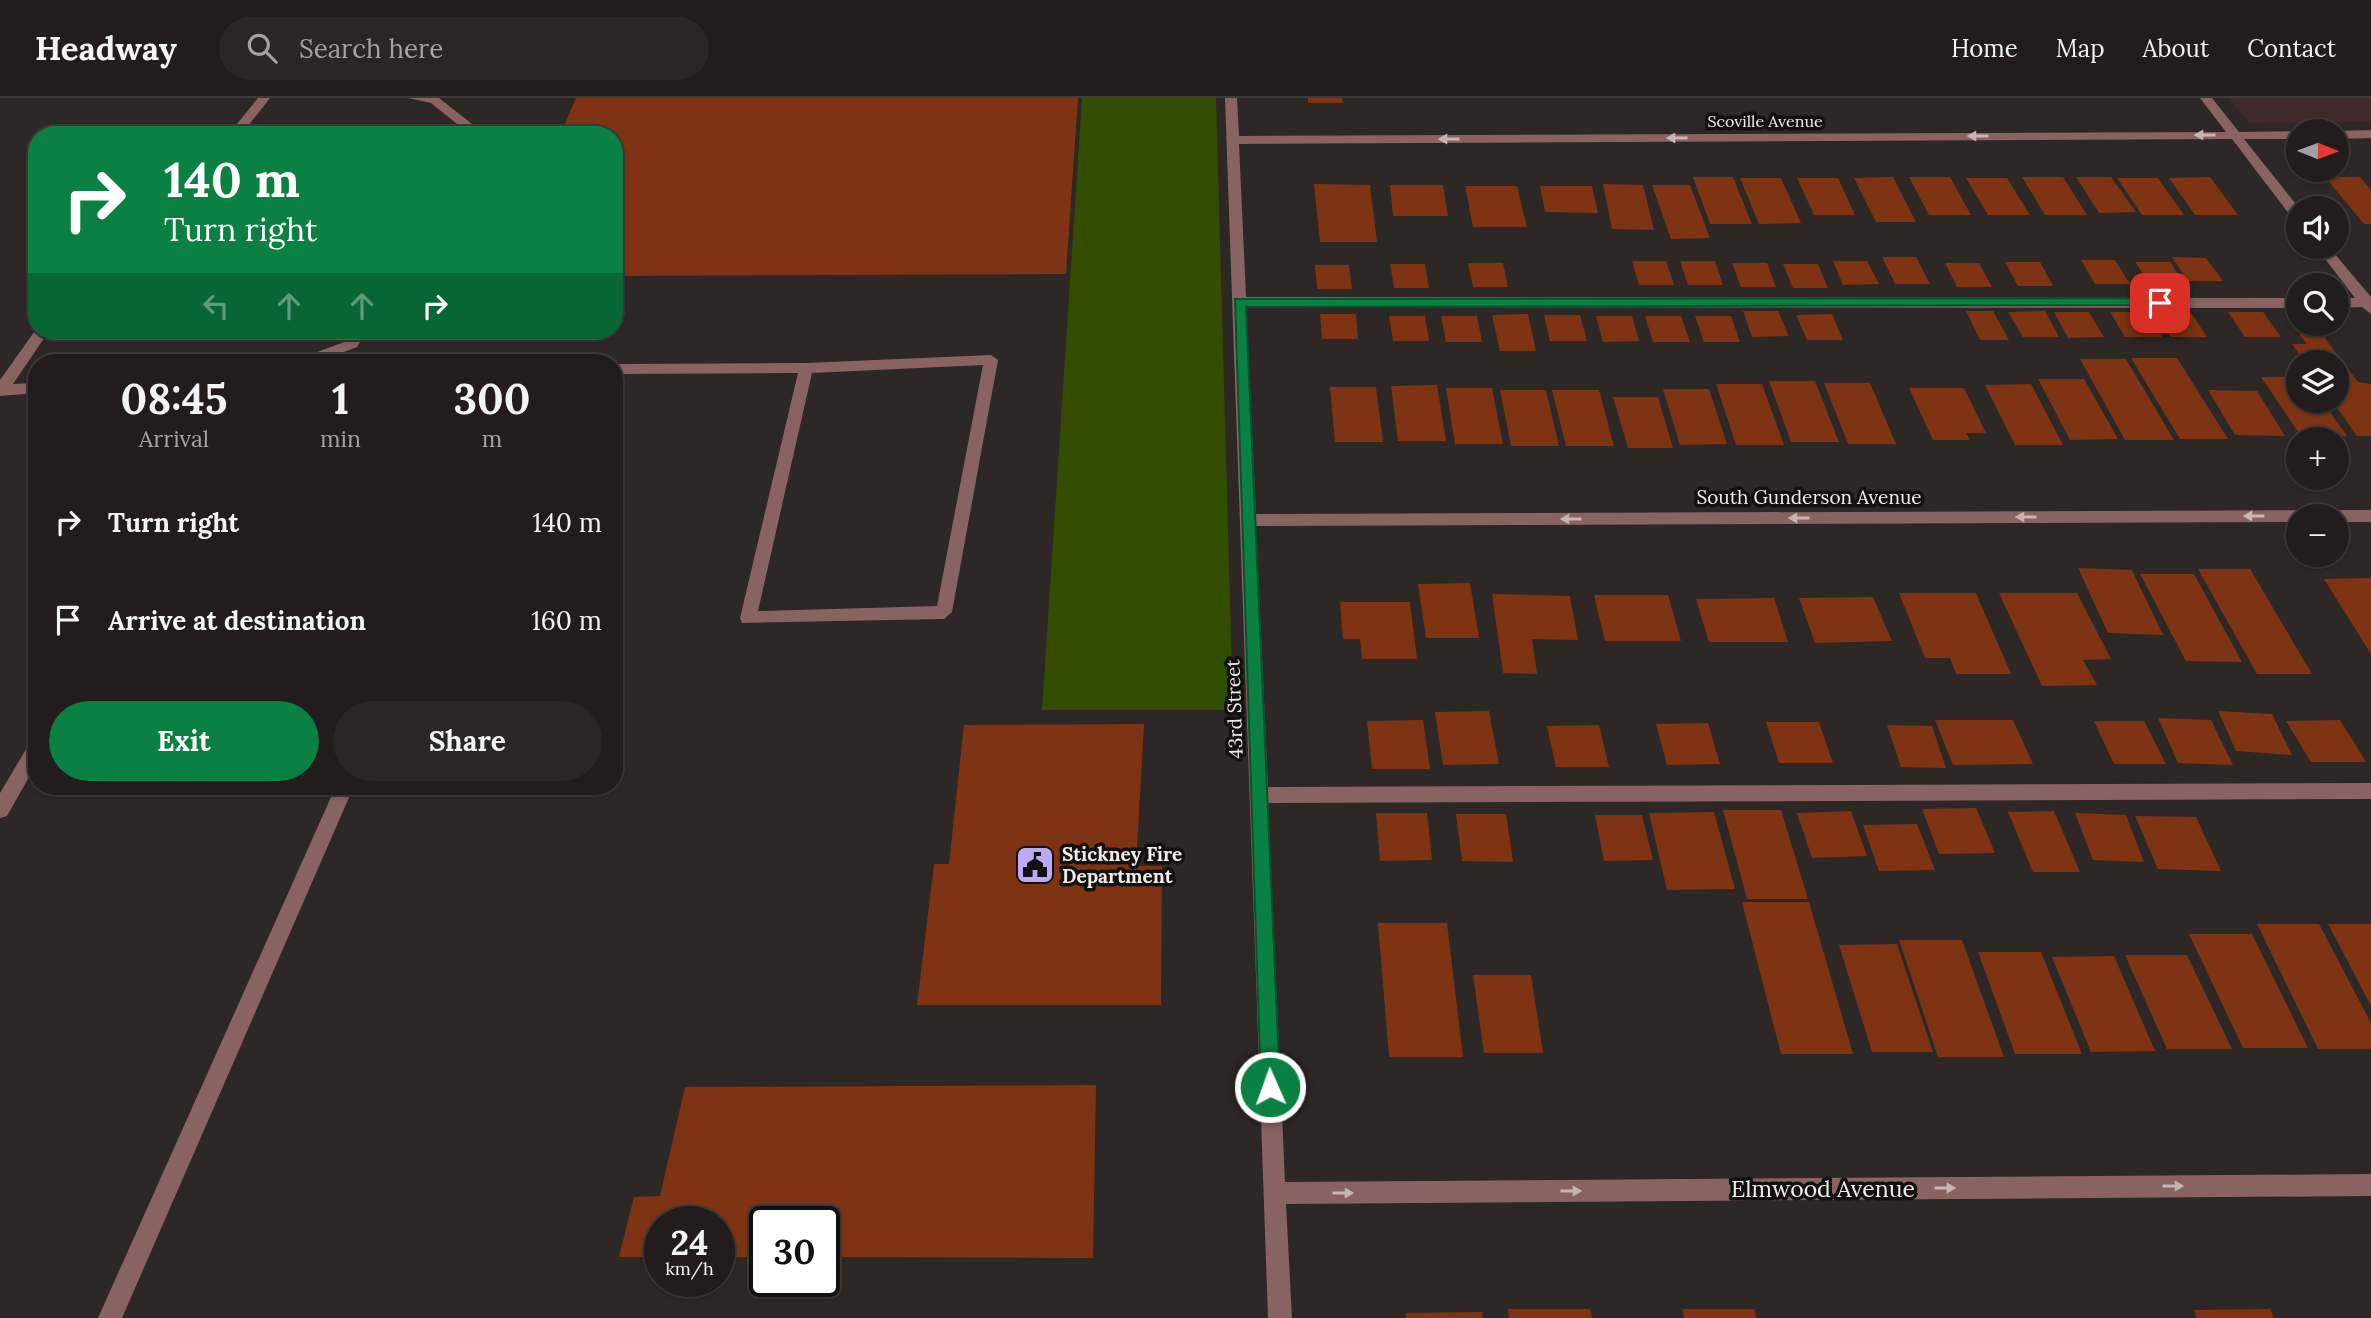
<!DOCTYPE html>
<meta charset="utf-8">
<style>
body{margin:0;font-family:Lora,serif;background:#2a2625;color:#f1f3f6;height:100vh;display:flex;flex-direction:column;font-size:26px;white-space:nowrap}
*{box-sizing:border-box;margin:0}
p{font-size:23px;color:#a2a2a3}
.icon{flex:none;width:38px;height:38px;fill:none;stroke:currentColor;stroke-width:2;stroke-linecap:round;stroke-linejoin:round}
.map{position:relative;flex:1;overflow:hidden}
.sheet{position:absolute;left:28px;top:256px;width:595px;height:441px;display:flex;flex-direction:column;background:#221d1c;border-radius:28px;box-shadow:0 2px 5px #0004,0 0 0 2px #3f3b3b}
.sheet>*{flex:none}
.top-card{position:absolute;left:28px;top:28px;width:595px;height:214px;border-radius:28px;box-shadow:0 2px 5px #0004,0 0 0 2px #3f3b3b;background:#0b8043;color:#fff;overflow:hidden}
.needle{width:46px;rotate:91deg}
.tools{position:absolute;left:2286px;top:21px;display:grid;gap:14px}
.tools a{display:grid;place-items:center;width:63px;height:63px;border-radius:50%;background:#221d1c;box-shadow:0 2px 5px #0004,0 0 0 2px #3f3b3b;font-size:35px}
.speed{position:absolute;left:644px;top:1108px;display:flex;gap:14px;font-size:35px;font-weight:700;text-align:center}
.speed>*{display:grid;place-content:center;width:91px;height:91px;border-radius:50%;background:#221d1c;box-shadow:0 2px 5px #0004,0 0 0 2px #3f3b3b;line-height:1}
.speed small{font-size:18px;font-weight:400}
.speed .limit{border:4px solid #111;border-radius:10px;background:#fff;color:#111}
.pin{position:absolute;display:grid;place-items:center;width:60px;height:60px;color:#fff;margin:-30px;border-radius:14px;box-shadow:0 4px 10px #0006}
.me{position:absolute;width:77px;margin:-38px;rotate:358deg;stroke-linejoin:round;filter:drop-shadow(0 0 5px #0008)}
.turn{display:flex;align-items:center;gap:24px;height:147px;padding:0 21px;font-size:32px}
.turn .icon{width:91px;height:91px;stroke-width:2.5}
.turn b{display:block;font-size:49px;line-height:60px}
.lanes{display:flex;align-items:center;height:66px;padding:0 21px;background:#0003;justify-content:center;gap:35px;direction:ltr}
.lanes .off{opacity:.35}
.eta{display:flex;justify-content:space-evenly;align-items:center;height:119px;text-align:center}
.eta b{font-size:42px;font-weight:700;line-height:49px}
.primary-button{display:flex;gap:14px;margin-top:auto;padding:14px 21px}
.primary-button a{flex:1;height:80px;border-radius:42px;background:#0b8043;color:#fff;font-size:28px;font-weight:700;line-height:80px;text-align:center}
.primary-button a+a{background:#2a2625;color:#f1f3f6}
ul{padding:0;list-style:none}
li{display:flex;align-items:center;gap:21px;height:98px;padding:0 21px}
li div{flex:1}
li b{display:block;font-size:26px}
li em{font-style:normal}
header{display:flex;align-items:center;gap:42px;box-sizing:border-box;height:98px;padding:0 35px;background:#221d1c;border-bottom:2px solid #3f3b3b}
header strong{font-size:33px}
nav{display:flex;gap:38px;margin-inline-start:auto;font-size:24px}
.search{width:490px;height:63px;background:#2a2625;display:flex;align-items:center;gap:18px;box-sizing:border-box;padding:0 24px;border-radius:38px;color:#a2a2a3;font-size:26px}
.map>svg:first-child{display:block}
.commercial{fill:#3e2a29}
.green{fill:#334e00}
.building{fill:#7e3412}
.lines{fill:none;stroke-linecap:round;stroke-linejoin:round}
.minor{fill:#896262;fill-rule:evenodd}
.oneway{fill:#c7b5b5}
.route{fill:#0b8043;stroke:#07532c;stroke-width:2}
.labels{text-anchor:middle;stroke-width:7;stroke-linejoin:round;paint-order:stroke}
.far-street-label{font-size:16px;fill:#f1edec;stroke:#131110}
.street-label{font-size:19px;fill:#f1edec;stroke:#131110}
.poi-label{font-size:19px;font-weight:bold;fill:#f1edec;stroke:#131110;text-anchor:start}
.near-street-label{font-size:23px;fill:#f1edec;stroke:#131110}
</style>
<header>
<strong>Headway</strong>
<div class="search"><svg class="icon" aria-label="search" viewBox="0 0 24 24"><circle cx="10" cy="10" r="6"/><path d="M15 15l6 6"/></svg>Search here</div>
<nav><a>Home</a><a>Map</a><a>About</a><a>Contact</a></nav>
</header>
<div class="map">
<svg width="2371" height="1220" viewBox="0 0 2371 1220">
<rect width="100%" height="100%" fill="#2d2725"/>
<path class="commercial" d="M 2229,0 L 2371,0 L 2371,24 L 2249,25 Z"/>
<path class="green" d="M 1082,0 L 1216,0 L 1233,612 L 1042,612 Z"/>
<path class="building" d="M 576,0 L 1078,0 L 1066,176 L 614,178 L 614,37 L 560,37 Z
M 1308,0 L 1342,0 L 1343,5 L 1308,5 Z
M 1693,79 L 1733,79 L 1752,126 L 1710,126 Z
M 1893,79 L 1916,124 L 1876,124 L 1854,80 Z
M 1909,79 L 1950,79 L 1971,117 L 1929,117 Z
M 2022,79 L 2063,79 L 2087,117 L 2045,117 Z
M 2076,79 L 2111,79 L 2136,114 L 2099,115 Z
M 2210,79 L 2238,117 L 2195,117 L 2169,80 Z
M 2325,79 L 2360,79 L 2371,92 L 2371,126 L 2364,126 Z
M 1740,80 L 1781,80 L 1801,125 L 1759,126 Z
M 1797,80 L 1838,80 L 1855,117 L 1814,117 Z
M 1966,80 L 2007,80 L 2030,117 L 1988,117 Z
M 2117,80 L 2158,80 L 2184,117 L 2142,117 Z
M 1314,86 L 1370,87 L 1377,144 L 1320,144 Z
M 1603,86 L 1643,87 L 1654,132 L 1612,131 Z
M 1390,87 L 1443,87 L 1448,118 L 1393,118 Z
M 1652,87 L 1690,87 L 1710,140 L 1671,141 Z
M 1465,88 L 1517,88 L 1527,129 L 1473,129 Z
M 1540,88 L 1592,88 L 1598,115 L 1545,114 Z
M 1882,159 L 1916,159 L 1930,186 L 1895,186 Z
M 2172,159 L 2206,160 L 2223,183 L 2188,183 Z
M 2081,162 L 2115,162 L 2130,186 L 2095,186 Z
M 1632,163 L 1666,163 L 1674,187 L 1639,187 Z
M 1680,163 L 1715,163 L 1723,187 L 1688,187 Z
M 1833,163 L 1867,163 L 1879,186 L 1843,187 Z
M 2005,164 L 2040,164 L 2053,188 L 2018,188 Z
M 2135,164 L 2170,164 L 2186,188 L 2151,188 Z
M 1468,165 L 1503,165 L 1508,189 L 1473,189 Z
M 1732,165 L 1767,165 L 1776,189 L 1741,189 Z
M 1945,165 L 1979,165 L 1992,189 L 1957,189 Z
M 1390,166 L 1425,166 L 1429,190 L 1394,190 Z
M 1783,166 L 1818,166 L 1828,190 L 1793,190 Z
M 1315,167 L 1349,167 L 1352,191 L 1317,191 Z
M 1743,213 L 1778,213 L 1789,238 L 1752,239 Z
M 1966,213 L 1993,213 L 2009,242 L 1980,242 Z
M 2045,213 L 2059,239 L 2023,239 L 2008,214 Z
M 2154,213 L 2190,213 L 2207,239 L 2171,239 Z
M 2054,214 L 2089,214 L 2104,239 L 2068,240 Z
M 2110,214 L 2146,214 L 2162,239 L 2125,239 Z
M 2228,214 L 2263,214 L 2281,239 L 2245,239 Z
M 1320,216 L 1356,216 L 1358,241 L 1322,241 Z
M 1528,216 L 1536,253 L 1500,253 L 1492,217 Z
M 1832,216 L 1843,242 L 1807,242 L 1796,217 Z
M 1544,217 L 1580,217 L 1587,243 L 1550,243 Z
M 1389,218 L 1425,218 L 1429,243 L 1393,243 Z
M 1441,218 L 1477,218 L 1482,244 L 1446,244 Z
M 1596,218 L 1632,218 L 1639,243 L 1603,244 Z
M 1645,218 L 1681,218 L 1690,244 L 1653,244 Z
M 1695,218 L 1731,218 L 1740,244 L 1704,244 Z
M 2321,235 L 2358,284 L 2371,286 L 2371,338 L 2357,338 L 2332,303 L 2336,303 L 2336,264 L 2305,264 L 2292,246 L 2307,246 L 2299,236 Z
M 2131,260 L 2177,260 L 2228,341 L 2180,341 Z
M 2080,261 L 2126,261 L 2174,342 L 2125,342 Z
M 2261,279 L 2296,279 L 2298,303 L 2322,303 L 2347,338 L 2301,338 Z
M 2038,281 L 2084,281 L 2118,341 L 2070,342 Z
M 1769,283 L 1815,283 L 1839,344 L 1791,344 Z
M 1824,285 L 1870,285 L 1896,346 L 1848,346 Z
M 1716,286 L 1762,286 L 1784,347 L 1736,347 Z
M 2031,286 L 2063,347 L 2015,347 L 1985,287 Z
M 1437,287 L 1446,343 L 1398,343 L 1391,288 Z
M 1330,289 L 1376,289 L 1383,344 L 1335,344 Z
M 1446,290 L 1492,290 L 1503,346 L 1455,346 Z
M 1909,290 L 1964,290 L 1986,335 L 1966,335 L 1970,342 L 1933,342 Z
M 1663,291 L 1709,291 L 1727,346 L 1680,347 Z
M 1500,292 L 1546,292 L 1559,348 L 1511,348 Z
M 1552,292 L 1599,292 L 1614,348 L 1566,348 Z
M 2208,292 L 2257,293 L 2285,338 L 2235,337 Z
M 1613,299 L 1658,299 L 1673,350 L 1628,350 Z
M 2078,470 L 2132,472 L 2163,537 L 2108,535 Z
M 2198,471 L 2250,471 L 2312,576 L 2257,576 Z
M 2140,476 L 2194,476 L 2242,564 L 2186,563 Z
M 2371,480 L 2371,556 L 2324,481 Z
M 1470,485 L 1479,540 L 1426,540 L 1418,486 Z
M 1899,495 L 1976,495 L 2011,576 L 1956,576 L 1950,560 L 1925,560 Z
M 1999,495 L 2077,495 L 2111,561 L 2083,562 L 2097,587 L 2042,588 Z
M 1492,496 L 1570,498 L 1578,542 L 1532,541 L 1537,576 L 1503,575 Z
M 1594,497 L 1668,497 L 1681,543 L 1605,543 Z
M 1873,499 L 1892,543 L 1815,545 L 1799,500 Z
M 1774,500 L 1788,544 L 1709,544 L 1696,501 Z
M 1340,504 L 1410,504 L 1417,561 L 1362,561 L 1360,541 L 1343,541 Z
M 1489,613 L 1499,666 L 1443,667 L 1435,614 Z
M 2218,613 L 2272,616 L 2292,657 L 2236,653 Z
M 2158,620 L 2211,622 L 2233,667 L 2178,665 Z
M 1423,622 L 1430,671 L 1372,671 L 1367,623 Z
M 1935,622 L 2013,622 L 2033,666 L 1953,667 Z
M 2340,622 L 2366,664 L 2311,664 L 2286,623 Z
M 2094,623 L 2144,623 L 2166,666 L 2114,666 Z
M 1766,624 L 1819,624 L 1833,665 L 1779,665 Z
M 1708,625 L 1720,666 L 1667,667 L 1656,626 Z
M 1144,626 L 1136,768 L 1162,768 L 1161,907 L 917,907 L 934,766 L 949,766 L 964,627 Z
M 1599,627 L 1609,669 L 1556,669 L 1547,628 Z
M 1887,627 L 1932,628 L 1946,670 L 1901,669 Z
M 1976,710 L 1995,755 L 1939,756 L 1922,711 Z
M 1723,712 L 1781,712 L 1808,801 L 1747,801 Z
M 1851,713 L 1867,758 L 1812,760 L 1797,715 Z
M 2054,713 L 2080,774 L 2033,774 L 2008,714 Z
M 1714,714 L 1735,791 L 1667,792 L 1649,715 Z
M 1376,715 L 1427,715 L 1432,762 L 1380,763 Z
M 2075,715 L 2126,717 L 2144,764 L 2093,762 Z
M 1456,716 L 1506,716 L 1513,764 L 1462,763 Z
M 1595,717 L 1642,717 L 1653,762 L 1604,763 Z
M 2135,718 L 2196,719 L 2221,773 L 2158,771 Z
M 1917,726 L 1935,772 L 1879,773 L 1863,727 Z
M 1742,804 L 1809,804 L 1853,956 L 1781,956 Z
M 1378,825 L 1447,825 L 1463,959 L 1389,959 Z
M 2257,826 L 2319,826 L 2371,925 L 2371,951 L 2318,951 Z
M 2328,826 L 2371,826 L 2371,908 Z
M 2189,836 L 2252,836 L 2308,950 L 2243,950 Z
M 1899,842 L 1962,842 L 2004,959 L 1938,959 Z
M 1897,846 L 1933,954 L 1872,954 L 1839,847 Z
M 1978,854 L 2041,854 L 2082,956 L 2015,956 Z
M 2125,857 L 2187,857 L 2232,951 L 2167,951 Z
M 2114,858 L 2155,953 L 2091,954 L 2052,859 Z
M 1473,877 L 1531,877 L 1543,955 L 1484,955 Z
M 1096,987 L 1093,1160 L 824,1159 L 824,1124 L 765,1124 L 765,1159 L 719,1159 L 719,1124 L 660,1124 L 660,1159 L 619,1159 L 634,1099 L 660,1098 L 685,989 Z
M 1508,1211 L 1590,1211 L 1592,1220 L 1509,1220 Z
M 1682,1211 L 1754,1211 L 1757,1220 L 1684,1220 Z
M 2270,1211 L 2274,1220 L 2197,1220 L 2194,1212 Z
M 1482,1214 L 1483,1220 L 1406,1220 L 1406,1215 Z"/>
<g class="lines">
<path class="minor" d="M 258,0 L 270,0 L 241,37 L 228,37 Z
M 408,0 L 439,0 L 472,26 L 471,37 L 459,37 L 462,30 L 431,5 Z
M 1225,0 L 1237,0 L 1239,38 L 2226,34 L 2200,0 L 2212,0 L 2239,34 L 2298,33 L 2298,41 L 2244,41 L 2299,110 L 2298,122 L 2293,121 L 2232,41 L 1239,46 L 1246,199 L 2298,200 L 2298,210 L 1246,209 L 1256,416 L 2371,412 L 2371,424 L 2336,424 L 2336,418 L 2298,418 L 2298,424 L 1256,428 L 1268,689 L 2371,685 L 2371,701 L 1268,705 L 1285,1084 L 2371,1076 L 2371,1098 L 1286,1106 L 1292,1220 L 1268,1220 Z
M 2371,32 L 2371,40 L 2336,41 L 2336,33 Z
M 2316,149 L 2329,149 L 2371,199 L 2371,216 L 2362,209 L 2336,210 L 2336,200 L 2355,200 Z
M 37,230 L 37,233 L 49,233 L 13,286 L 37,285 L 37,295 L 0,298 L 0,282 Z
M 353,233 L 367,233 L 357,249 L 317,264 L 296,264 L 298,261 L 347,243 Z
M 991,257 L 998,262 L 952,514 L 944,521 L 742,525 L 740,520 L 798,275 L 614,276 L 614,266 L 806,265 ZM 983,267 L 937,508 L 758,513 L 812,275 Z
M 37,641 L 37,665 L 7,718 L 0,720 L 0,695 L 31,643 Z
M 336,688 L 354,688 L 122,1220 L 98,1220 Z"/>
</g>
<defs><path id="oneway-solid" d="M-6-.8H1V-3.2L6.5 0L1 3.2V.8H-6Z" transform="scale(1.75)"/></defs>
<g class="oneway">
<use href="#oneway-solid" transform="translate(2205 37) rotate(180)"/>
<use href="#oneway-solid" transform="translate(1978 38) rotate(180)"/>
<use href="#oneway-solid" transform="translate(1677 40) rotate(180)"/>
<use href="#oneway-solid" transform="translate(1449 41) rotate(180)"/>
<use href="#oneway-solid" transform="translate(2254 418) rotate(180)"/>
<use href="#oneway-solid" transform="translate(2026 419) rotate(180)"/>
<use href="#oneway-solid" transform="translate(1799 420) rotate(180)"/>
<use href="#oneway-solid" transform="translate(1571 421) rotate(180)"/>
<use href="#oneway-solid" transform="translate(2173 1088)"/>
<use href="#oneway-solid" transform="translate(1945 1090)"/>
<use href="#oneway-solid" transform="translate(1571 1093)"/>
<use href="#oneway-solid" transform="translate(1343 1095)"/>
</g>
<path class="route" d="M 2160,200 L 2166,205 L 2164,207 L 1246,209 L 1280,989 L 1277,996 L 1270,998 L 1264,996 L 1261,989 L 1235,201 Z"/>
<defs>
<symbol id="civic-square" viewBox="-11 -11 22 22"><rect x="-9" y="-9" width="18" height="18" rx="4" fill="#bda9f5" stroke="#131110"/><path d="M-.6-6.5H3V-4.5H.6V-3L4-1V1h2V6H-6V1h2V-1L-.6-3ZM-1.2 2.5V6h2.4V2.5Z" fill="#111"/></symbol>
</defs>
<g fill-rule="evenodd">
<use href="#civic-square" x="1013" y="745" width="44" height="44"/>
</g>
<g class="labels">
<g class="far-street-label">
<text x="1765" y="29">Scoville Avenue</text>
</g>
<g class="street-label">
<text x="1809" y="406">South Gunderson Avenue</text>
<text transform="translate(1234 611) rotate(-92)" y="7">43rd Street</text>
</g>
<g class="poi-label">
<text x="1062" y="763">Stickney Fire<tspan x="1062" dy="22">Department</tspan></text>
</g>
<g class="near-street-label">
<text x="1823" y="1099">Elmwood Avenue</text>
</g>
</g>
</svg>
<div class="tools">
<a><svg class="needle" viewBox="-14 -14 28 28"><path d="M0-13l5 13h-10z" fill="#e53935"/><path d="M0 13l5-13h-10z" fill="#a2a2a3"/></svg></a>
<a><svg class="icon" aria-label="sound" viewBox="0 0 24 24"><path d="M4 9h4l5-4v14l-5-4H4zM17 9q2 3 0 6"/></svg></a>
<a><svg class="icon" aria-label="search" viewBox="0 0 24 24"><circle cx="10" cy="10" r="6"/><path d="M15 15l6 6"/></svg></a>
<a><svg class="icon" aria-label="layers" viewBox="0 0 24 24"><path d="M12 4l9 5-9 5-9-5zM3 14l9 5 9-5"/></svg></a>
<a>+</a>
<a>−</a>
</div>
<div class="speed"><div>24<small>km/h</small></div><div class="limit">30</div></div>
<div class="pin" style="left:2160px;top:205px;background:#d93025"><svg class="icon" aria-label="arrive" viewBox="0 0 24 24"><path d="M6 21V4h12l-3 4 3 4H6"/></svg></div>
<svg class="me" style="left:1270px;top:989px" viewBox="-20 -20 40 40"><circle r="17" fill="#0b8043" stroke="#fff" stroke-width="3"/><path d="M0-11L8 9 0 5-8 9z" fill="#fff"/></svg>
<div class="top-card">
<div class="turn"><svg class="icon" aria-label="right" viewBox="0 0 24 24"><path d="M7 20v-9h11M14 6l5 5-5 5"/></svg><div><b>140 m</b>Turn right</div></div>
<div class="lanes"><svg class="icon off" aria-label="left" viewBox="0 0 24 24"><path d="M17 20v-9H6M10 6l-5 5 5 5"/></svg><svg class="icon off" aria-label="ahead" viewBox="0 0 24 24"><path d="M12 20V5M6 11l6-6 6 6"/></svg><svg class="icon off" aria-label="ahead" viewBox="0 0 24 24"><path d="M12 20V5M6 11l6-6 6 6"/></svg><svg class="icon" aria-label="right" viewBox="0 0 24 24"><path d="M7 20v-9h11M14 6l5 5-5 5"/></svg></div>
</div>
<section class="sheet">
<div class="eta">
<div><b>08:45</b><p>Arrival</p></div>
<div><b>1</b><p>min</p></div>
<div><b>300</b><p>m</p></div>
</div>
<ul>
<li><svg class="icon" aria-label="right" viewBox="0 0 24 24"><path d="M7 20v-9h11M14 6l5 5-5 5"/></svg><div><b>Turn right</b></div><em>140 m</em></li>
<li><svg class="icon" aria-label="arrive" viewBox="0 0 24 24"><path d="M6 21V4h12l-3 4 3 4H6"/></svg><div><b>Arrive at destination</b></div><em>160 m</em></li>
</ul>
<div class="primary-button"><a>Exit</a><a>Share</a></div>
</section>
</div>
